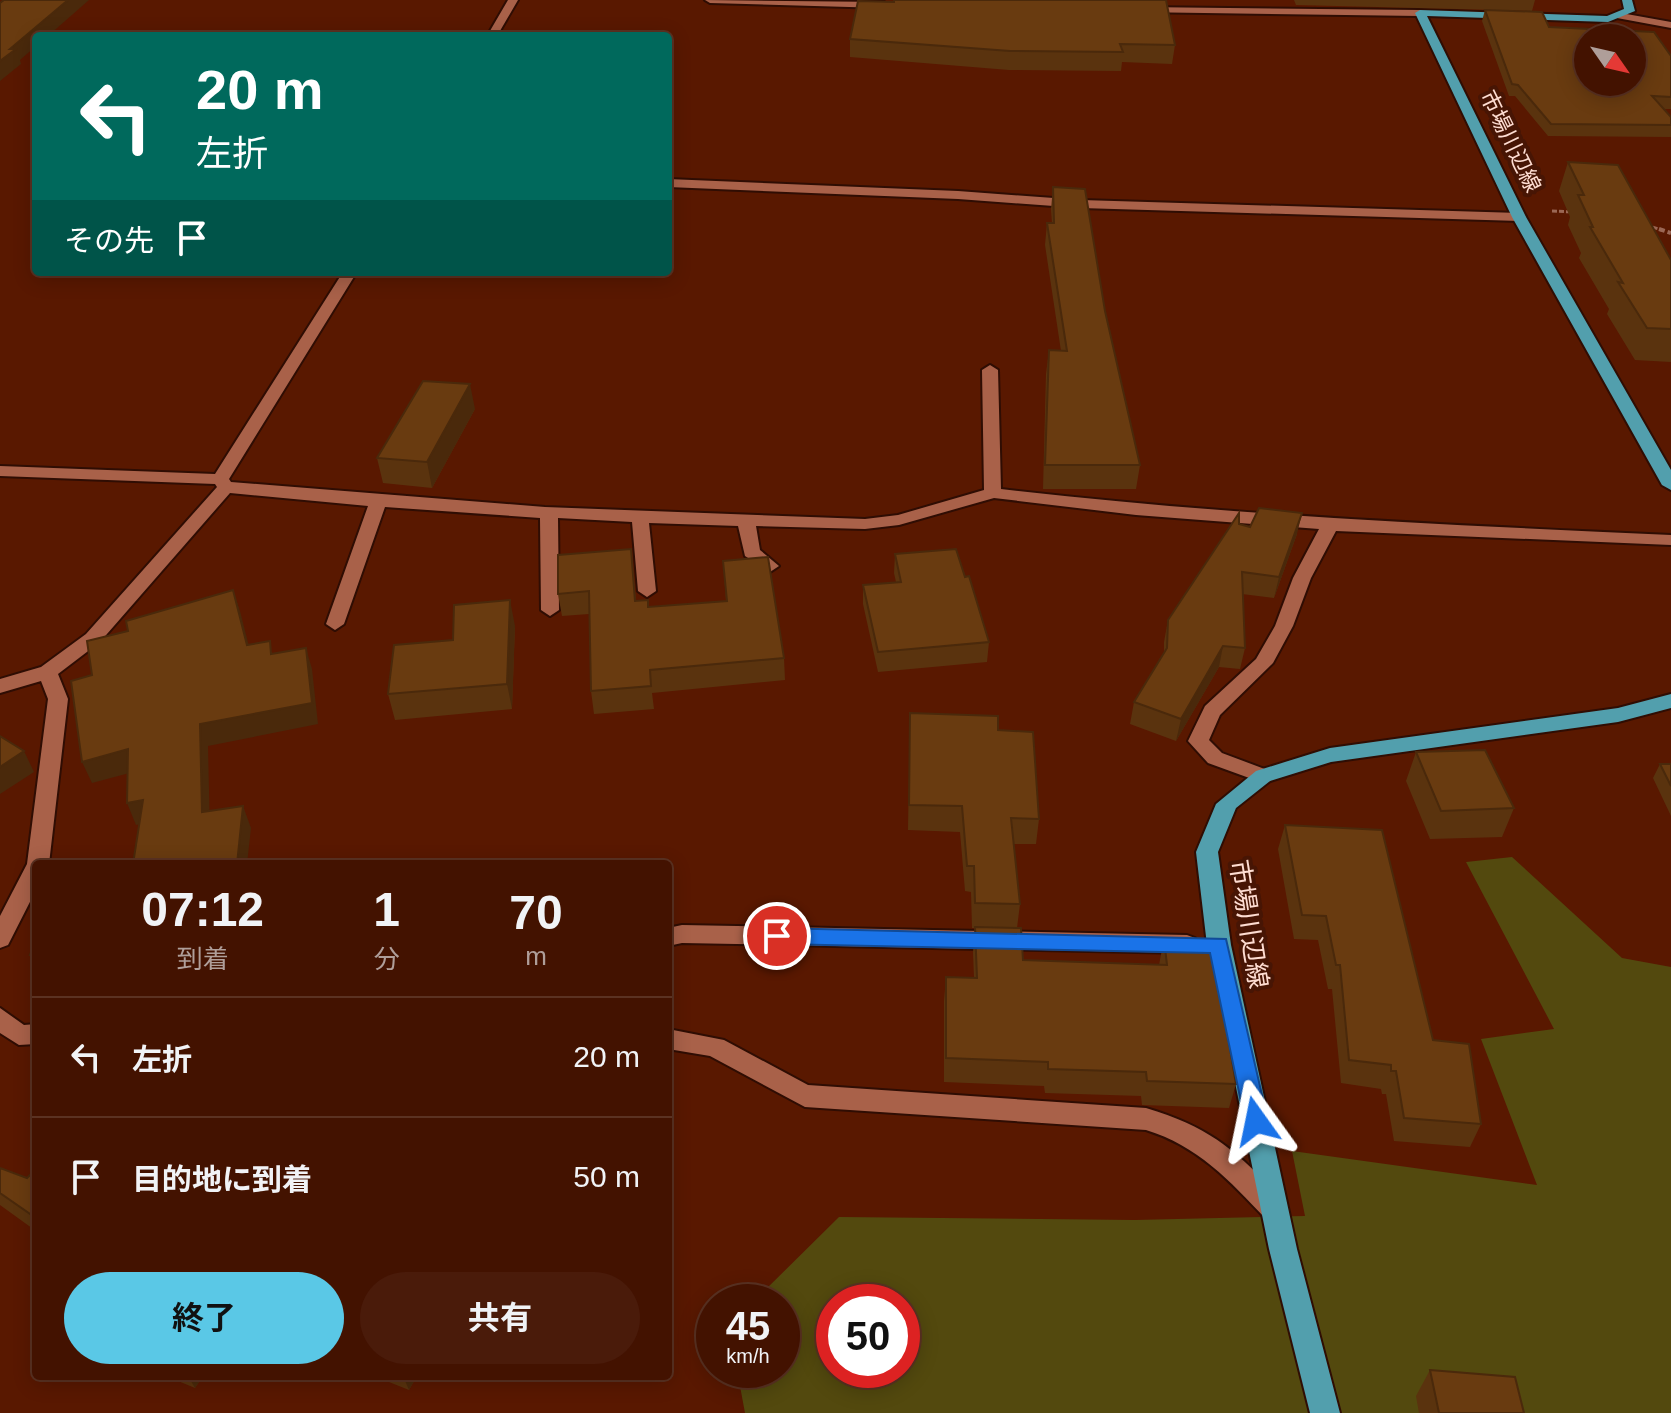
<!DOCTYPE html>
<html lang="ja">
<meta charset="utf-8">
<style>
body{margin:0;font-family:Arial,"Noto Sans JP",sans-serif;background:#4a1b0a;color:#f1f3f6;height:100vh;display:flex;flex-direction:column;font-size:30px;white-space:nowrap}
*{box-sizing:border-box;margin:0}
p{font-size:26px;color:#af9e99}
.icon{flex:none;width:44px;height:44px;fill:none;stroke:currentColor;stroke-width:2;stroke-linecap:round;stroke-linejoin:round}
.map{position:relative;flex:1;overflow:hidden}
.sheet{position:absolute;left:32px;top:860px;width:640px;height:520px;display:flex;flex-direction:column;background:#431200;border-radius:8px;box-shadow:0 4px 20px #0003,0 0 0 2px #5b3222}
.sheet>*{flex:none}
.hud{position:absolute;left:32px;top:32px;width:640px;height:244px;border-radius:8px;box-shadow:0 4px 20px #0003,0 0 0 2px #5b3222;background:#00695c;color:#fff;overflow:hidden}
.needle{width:52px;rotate:124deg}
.buttons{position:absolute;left:1574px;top:24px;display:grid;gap:16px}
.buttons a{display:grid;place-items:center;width:72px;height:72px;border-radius:50%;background:#431200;box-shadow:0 4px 20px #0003,0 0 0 2px #5b3222;font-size:40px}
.speed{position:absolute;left:696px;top:1284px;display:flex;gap:16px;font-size:40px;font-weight:700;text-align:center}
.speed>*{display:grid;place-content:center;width:104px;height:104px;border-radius:50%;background:#431200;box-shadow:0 4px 20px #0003,0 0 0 2px #5b3222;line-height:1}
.speed small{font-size:20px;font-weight:400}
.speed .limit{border:12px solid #d22;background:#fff;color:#111}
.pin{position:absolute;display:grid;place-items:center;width:68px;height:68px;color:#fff;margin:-34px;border:4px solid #fff;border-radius:50%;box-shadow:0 2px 8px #0007}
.me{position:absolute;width:88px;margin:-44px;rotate:348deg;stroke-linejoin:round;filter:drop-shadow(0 0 6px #0008)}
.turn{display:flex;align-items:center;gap:28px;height:168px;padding:0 32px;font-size:36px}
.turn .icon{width:104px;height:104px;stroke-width:2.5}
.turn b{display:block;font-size:56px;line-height:68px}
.then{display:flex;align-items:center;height:76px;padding:0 32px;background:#0003;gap:16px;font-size:30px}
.eta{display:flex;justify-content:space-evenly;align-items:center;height:136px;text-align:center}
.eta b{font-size:48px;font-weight:700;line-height:56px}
.primary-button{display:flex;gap:16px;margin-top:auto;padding:16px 32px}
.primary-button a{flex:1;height:92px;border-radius:48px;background:#5ac8e6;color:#111;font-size:32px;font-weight:700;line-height:92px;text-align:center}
.primary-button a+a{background:#4a1b0a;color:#f1f3f6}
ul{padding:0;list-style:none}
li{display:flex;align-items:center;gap:24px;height:120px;padding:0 32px;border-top:2px solid #5b3222}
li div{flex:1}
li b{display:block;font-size:30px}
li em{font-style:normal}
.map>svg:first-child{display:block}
.green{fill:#53490e;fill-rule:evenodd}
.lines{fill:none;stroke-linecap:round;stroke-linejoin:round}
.minor-casing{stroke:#2f0d03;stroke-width:4}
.major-casing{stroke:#2f0d03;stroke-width:4}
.path-far1{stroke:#9b6754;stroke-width:3;stroke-dasharray:5 2;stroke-linecap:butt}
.path{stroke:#9b6754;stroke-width:4;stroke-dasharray:6 3;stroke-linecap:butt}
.minor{fill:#a96149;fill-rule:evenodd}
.major{fill:#529fad;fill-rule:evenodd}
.wall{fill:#5a330e}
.shaded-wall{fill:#4a290b}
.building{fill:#693b10;stroke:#4a290b;stroke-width:2;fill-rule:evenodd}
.route{fill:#1a73e8;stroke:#114b97;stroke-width:2}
.labels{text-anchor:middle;stroke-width:8;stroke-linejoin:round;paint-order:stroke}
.far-street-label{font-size:22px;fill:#feddd2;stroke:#471504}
.street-label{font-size:26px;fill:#feddd2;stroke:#471504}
</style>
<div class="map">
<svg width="1671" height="1413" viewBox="0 0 1671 1413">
<rect width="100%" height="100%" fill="#591800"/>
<path class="green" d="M 1512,857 L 1622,958 L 1671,967 L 1671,1413 L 745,1413 L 737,1370 L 782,1370 L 782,1302 L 753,1302 L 839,1217 L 1135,1220 L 1305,1216 L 1292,1151 L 1537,1185 L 1481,1039 L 1554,1029 L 1466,862 ZM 834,1302 L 902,1302 L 902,1370 L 834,1370 Z"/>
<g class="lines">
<defs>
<path id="minor" d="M 508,0 L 518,0 L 497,36 L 487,36 Z
M 705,0 L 884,2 L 889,5 L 884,8 L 710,3 Z
M 1140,7 L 1420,10 L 1425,13 L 1420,16 L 1136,12 L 1136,8 Z
M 1621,13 L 1671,22 L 1671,28 L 1617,18 L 1617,14 Z
M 668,179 L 958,191 L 1081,200 L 1519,213 L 1526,217 L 1519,221 L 1081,208 L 958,199 L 668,187 Z
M 343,272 L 357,272 L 229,479 L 231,482 L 545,507 L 865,519 L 898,515 L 984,490 L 982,370 L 990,365 L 998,370 L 1001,489 C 1224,515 1447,525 1671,535 L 1671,545 L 1336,531 L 1311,578 L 1293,626 L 1273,663 L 1220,715 L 1209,740 L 1222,753 L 1270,771 L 1273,776 L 1270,781 L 1263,783 L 1208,763 L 1188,741 L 1205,706 L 1256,659 L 1275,626 L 1293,578 L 1319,529 L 1136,515 L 994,498 L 899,525 L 865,529 L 756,526 L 760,550 L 779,566 L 770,572 L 745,556 L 738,526 L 649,523 L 656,591 L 647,597 L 638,591 L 632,522 L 558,518 L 559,610 L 550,616 L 541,610 L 540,518 L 385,507 L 344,624 L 335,630 L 326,624 L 368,506 L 230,493 L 100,642 L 58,674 L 68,699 L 49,864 L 36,864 L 36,890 L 8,945 L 0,948 L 0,916 L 27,864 L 48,699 L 41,681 L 0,693 L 0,679 L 41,667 L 86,634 L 217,487 L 215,484 L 0,476 L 0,466 L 215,474 Z
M 682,925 L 1187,935 L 1195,938 L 1199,944 L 1195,950 L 1187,953 L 682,943 L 668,946 L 668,928 Z
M 0,1008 L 24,1025 L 36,1024 L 36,1044 L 19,1045 L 0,1033 Z
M 668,1029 L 724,1040 L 808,1085 L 1146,1108 C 1213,1128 1237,1152 1284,1201 L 1288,1210 L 1284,1219 L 1275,1222 L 1266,1219 C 1229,1180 1198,1146 1146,1130 L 805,1107 L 710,1056 L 668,1049 Z"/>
<path id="major" d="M 1622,0 L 1632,0 L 1635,11 L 1608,22 L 1427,16 L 1526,217 L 1671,470 L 1671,490 L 1662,485 L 1512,217 L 1415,13 L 1420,10 L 1607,16 L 1624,9 Z
M 1671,694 L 1671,708 L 1618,722 L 1331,762 L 1270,781 L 1236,808 L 1218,852 L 1231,945 L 1297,1249 L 1340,1413 L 1310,1413 L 1269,1249 L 1207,945 L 1196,852 L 1216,804 L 1256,771 L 1330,748 L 1618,708 Z"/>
</defs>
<use href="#minor" class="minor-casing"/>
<use href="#major" class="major-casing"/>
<path class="path-far1" d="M 1552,211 L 1574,212
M 1646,225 L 1665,231"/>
<path class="path" d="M 1659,229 L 1671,233"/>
<use href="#minor" class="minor"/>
<use href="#major" class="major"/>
</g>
<path class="wall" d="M 1294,0 L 1535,0 L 1532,11 L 1296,5 Z
M 1485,10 L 1549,27 L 1671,56 L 1671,109 L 1663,109 L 1671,117 L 1671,137 L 1548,136 L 1515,96 L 1509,96 L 1482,21 Z
M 850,39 L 1175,45 L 1172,64 L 1122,62 L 1121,71 L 1009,70 L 850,57 Z
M 1568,162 L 1671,260 L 1671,362 L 1635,360 L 1607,314 L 1609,309 L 1579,258 L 1581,253 L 1568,225 L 1570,217 L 1559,191 Z
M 1053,187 L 1105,311 L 1140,465 L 1136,489 L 1043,489 L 1046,374 L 1049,350 L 1061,351 L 1045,245 L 1047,223 L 1052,223 L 1051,209 Z
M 475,409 L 432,488 L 383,483 L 377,458 Z
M 1239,524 L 1250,527 L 1297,534 L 1274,598 L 1242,594 L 1245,648 L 1240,669 L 1219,667 L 1176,741 L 1130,724 L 1134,702 L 1164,654 L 1164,642 L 1168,620 Z
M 631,549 L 636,601 L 649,607 L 726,601 L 723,561 L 784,658 L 785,680 L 652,693 L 654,709 L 594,714 L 591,691 L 589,614 L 562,616 L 558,594 Z
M 895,554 L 965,577 L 989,642 L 987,662 L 878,672 L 863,604 L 863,585 L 896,582 L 894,573 Z
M 515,626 L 512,709 L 395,720 L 388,694 L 453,640 Z
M 910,713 L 998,730 L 1039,819 L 1036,844 L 1014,844 L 1020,904 L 1017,928 L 1023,960 L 1159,965 L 1164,939 L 1236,1084 L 1229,1108 L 1142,1105 L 1141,1096 L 1045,1093 L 1044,1086 L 944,1082 L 944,1001 L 946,977 L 974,978 L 973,952 L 975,928 L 972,928 L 971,892 L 965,891 L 960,832 L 908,830 Z
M 1416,752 L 1514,808 L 1502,837 L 1430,839 L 1406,781 Z
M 1660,764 L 1671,764 L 1671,816 L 1653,778 Z
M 1285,825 L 1433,1040 L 1481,1124 L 1470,1147 L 1394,1141 L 1386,1094 L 1382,1094 L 1381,1089 L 1341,1083 L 1332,989 L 1328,989 L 1318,940 L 1294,939 L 1278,849 Z
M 36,937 L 36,967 L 30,955 Z
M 0,1168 L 27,1178 L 36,1169 L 36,1231 L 0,1205 Z
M 1430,1370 L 1524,1413 L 1419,1413 L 1416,1396 Z
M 166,1376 L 203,1376 L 195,1388 Z
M 374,1376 L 417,1376 L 409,1390 Z"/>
<path class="shaded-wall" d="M 68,0 L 89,0 L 48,36 L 36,36 L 36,46 L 20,60 L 21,64 L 0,81 L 0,61 L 10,49 Z
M 470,384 L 475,409 L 432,488 L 427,462 Z
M 1302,513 L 1297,534 L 1274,598 L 1279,577 Z
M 233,590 L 240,611 L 254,666 L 247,645 Z
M 510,600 L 515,626 L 512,709 L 507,684 Z
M 1223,646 L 1219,667 L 1176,741 L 1181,719 Z
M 306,648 L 312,669 L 318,724 L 208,746 L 210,833 L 202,812 L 200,724 Z
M 128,749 L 137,771 L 92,783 L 82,762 Z
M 24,751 L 34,772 L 0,794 L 0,767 Z
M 143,800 L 153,821 L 136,825 L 127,803 Z
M 243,806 L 251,828 L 247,864 L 237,864 Z
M 188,1376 L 203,1376 L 195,1388 Z
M 403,1376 L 417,1376 L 409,1390 Z"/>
<path class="building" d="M 4,0 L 68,0 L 10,49 L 16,49 L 0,61 L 0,3 Z
M 894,0 L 1166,0 L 1175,45 L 1120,44 L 1123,52 L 1010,51 L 850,39 L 858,1 L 894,2 Z
M 1485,10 L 1542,12 L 1549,27 L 1654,32 L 1671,56 L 1671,97 L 1652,96 L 1671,117 L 1671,125 L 1551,124 L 1518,85 L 1512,84 ZM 1588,38 L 1632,38 L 1632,82 L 1588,82 Z
M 1568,162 L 1618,165 L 1671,260 L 1671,329 L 1647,328 L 1618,282 L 1623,283 L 1590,227 L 1593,227 L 1578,195 L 1584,195 Z
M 1053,187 L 1085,189 L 1105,311 L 1140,465 L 1045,465 L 1049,350 L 1067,351 L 1047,223 L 1054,223 Z
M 423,381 L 470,384 L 427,462 L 377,458 Z
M 1259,508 L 1302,513 L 1279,577 L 1242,572 L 1245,648 L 1223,646 L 1181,719 L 1134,702 L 1167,648 L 1168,620 L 1239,513 L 1239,524 L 1250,527 Z
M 631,549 L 635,601 L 648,600 L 648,607 L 727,601 L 723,561 L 768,557 L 784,658 L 650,670 L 651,686 L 591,691 L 589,591 L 558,594 L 558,555 Z
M 956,549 L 965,577 L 969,576 L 989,642 L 878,652 L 863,585 L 901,582 L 895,554 Z
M 233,590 L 247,645 L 270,641 L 271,654 L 306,648 L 312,703 L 200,724 L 202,812 L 243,806 L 237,864 L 133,864 L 143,800 L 127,803 L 128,749 L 82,762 L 71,681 L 92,675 L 87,641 L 128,631 L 126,621 Z
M 510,600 L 507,684 L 388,694 L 394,645 L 453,640 L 454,605 Z
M 910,713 L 998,716 L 998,730 L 1033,732 L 1039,819 L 1011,818 L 1020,904 L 975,903 L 974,866 L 967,866 L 962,806 L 909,805 Z
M 0,736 L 24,751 L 0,767 Z
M 1485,750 L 1514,808 L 1441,811 L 1416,752 Z
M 1660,764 L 1671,764 L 1671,786 Z
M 1285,825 L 1382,830 L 1433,1040 L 1469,1044 L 1481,1124 L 1404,1118 L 1396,1071 L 1391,1071 L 1391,1065 L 1349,1060 L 1340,965 L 1336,965 L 1326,916 L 1302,915 Z
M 975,927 L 1021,928 L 1023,960 L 1167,965 L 1164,939 L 1212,940 L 1236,1084 L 1147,1081 L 1146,1072 L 1048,1069 L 1048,1062 L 946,1058 L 946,977 L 977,978 Z
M 36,937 L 36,955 L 30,955 Z
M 0,1168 L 27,1178 L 36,1169 L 36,1218 L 0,1193 Z
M 1430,1370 L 1515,1377 L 1524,1413 L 1439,1413 Z"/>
<path class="route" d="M 777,928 L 1226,939 L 1268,1121 L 1265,1128 L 1256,1131 L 1248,1128 L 1245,1121 L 1210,953 L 777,944 L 766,936 Z"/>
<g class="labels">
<g class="far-street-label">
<text transform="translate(1511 141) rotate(64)" y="8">市場川辺線</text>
</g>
<g class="street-label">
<text transform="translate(1249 924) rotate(81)" y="9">市場川辺線</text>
</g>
</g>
</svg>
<div class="buttons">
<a><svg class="needle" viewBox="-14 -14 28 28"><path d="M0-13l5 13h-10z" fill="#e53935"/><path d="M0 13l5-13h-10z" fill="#af9e99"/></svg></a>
</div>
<div class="speed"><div>45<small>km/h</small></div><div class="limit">50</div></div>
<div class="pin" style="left:777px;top:936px;background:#d93025"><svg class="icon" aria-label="arrive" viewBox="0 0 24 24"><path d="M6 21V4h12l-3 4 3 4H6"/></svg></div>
<svg class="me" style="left:1256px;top:1121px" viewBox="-20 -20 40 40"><path d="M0-17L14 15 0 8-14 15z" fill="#1a73e8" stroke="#fff" stroke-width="4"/></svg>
<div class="hud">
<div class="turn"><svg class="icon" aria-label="left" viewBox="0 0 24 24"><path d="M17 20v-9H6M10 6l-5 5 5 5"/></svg><div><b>20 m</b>左折</div></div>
<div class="then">その先<svg class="icon" aria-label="arrive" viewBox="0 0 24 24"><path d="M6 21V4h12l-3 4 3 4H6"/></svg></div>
</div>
<section class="sheet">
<div class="eta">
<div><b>07:12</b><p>到着</p></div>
<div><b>1</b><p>分</p></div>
<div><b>70</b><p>m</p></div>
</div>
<ul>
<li><svg class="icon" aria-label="left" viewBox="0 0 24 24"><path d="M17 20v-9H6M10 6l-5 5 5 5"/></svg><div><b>左折</b></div><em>20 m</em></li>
<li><svg class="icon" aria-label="arrive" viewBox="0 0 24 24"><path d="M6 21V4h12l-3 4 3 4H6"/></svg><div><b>目的地に到着</b></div><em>50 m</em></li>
</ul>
<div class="primary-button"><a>終了</a><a>共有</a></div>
</section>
</div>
